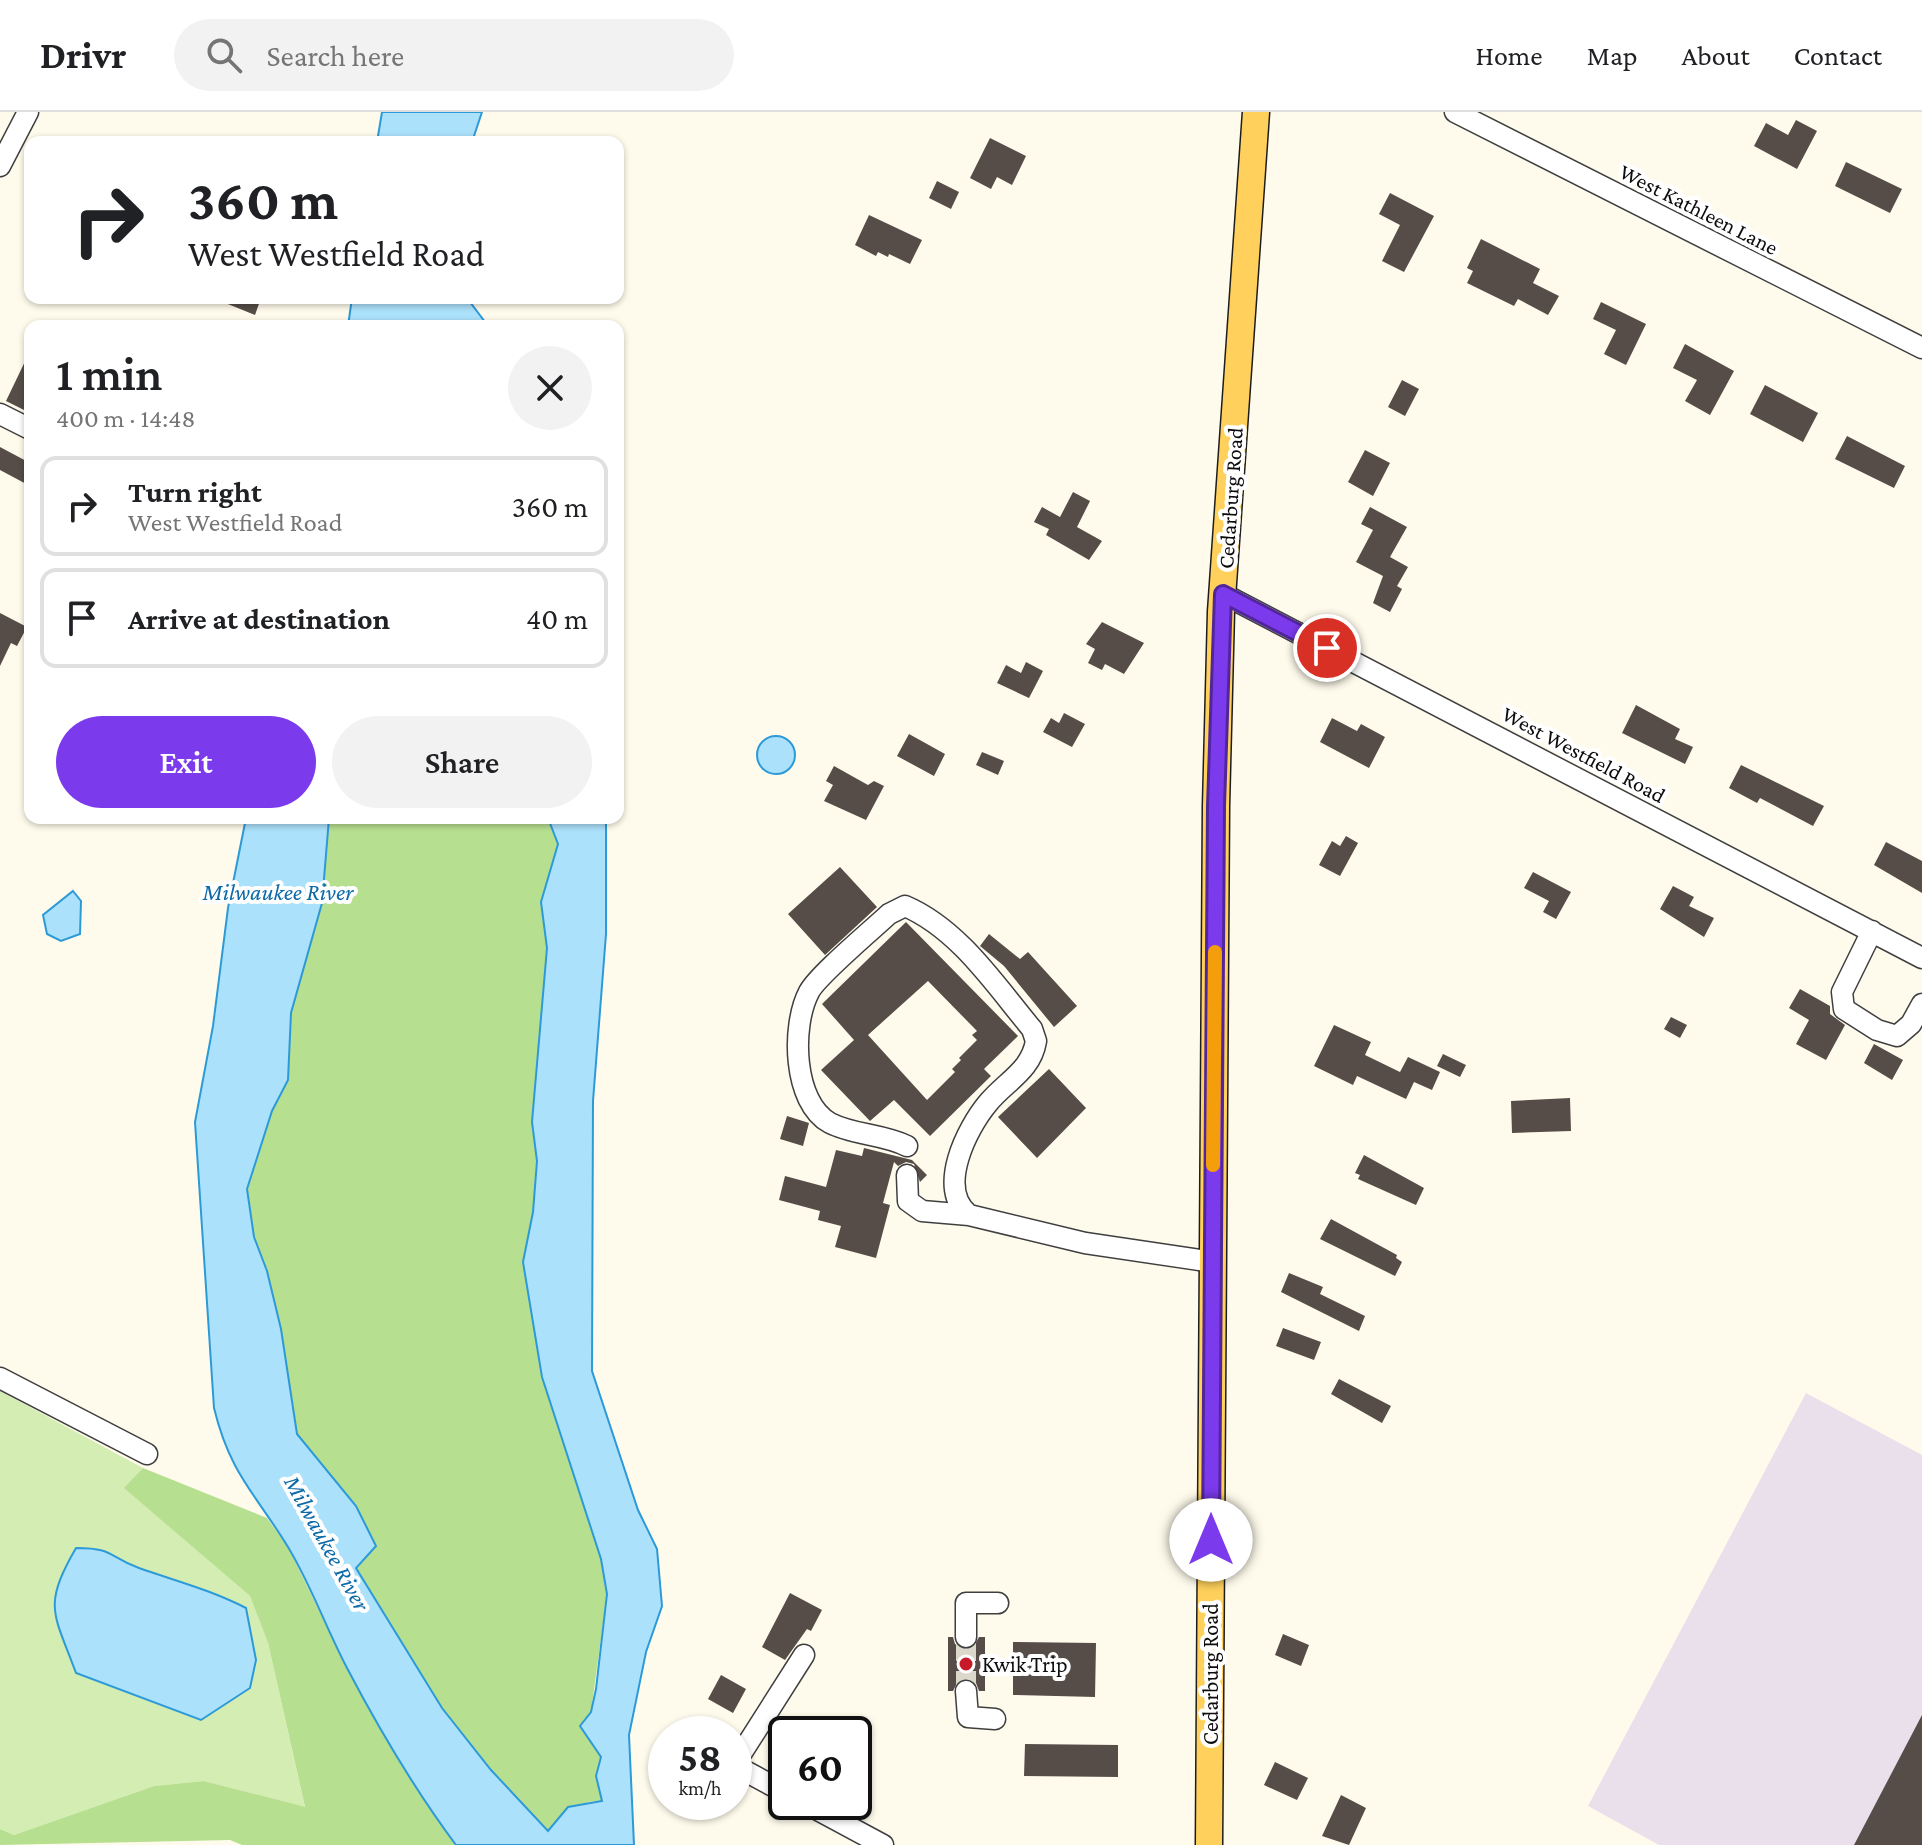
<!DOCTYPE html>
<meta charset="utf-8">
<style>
body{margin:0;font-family:"Crimson Pro",serif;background:#f2f2f2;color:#202124;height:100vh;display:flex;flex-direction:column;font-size:30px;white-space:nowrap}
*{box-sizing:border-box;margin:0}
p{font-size:26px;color:#757577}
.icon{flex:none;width:44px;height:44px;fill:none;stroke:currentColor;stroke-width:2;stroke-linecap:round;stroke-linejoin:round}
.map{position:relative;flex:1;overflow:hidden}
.details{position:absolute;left:24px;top:208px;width:600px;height:504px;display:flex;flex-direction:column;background:#fff;border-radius:16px;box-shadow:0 2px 6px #0004}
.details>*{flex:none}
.guide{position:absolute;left:24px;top:24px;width:600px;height:168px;border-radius:16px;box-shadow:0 2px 6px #0004;background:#fff;color:#202124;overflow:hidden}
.speed{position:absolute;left:648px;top:1604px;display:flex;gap:16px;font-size:40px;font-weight:700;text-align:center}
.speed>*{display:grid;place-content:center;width:104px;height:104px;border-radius:50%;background:#fff;box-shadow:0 2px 6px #0004;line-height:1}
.speed small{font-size:20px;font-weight:400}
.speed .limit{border:4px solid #111;border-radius:12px;background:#fff;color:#111}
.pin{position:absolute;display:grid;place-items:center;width:68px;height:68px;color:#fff;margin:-34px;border:4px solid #fff;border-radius:50%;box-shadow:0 2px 8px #0007}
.me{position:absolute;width:88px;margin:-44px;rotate:0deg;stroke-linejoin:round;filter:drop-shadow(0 0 6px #0008)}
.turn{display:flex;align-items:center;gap:28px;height:168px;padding:0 32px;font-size:36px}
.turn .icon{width:104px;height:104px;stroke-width:2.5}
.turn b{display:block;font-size:56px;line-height:68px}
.round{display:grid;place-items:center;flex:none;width:84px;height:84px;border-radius:42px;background:#f2f2f2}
.summary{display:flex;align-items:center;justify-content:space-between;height:136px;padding:0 32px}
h1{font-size:48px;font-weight:600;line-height:60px}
.cta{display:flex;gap:16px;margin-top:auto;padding:16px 32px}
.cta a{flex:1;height:92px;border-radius:48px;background:#7c3aed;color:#fff;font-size:32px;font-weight:600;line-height:92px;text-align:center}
.cta a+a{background:#f2f2f2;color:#202124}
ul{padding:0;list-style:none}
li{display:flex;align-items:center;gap:24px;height:100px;margin:0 16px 12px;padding:0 16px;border:4px solid #e0e0e0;border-radius:16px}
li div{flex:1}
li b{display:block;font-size:30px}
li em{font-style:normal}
header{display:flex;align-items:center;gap:48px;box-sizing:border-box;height:112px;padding:0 40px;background:#fff;border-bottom:2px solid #e0e0e0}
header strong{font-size:38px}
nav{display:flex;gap:44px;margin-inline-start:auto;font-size:28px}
.search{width:560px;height:72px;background:#f2f2f2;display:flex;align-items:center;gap:20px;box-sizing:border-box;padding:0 28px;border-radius:44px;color:#757577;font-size:30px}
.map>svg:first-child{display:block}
.industrial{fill:#eae0ec}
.green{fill:#d3edb2}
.forest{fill:#b7df90}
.water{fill:#ace1fb;stroke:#2d9ad8;stroke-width:2}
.building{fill:#564d48;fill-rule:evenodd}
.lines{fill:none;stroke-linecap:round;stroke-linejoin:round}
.minor-tunnel{stroke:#dbd7ca;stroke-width:20;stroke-dasharray:20 10;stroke-linecap:butt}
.minor-casing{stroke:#3f3f3f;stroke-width:23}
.major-casing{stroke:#1d1d1d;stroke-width:29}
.minor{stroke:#fff;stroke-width:20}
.major{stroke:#ffd15c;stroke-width:26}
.route-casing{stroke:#51269a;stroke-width:20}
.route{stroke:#7c3aed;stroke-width:14}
.slow{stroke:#f59e0b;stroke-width:14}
.poi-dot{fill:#c81928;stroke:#fff;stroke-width:3}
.labels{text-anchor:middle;stroke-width:8;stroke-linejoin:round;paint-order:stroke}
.street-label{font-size:22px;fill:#0c0c0c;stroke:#fff}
.poi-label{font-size:22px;fill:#0c0c0c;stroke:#fff;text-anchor:start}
.water-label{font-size:24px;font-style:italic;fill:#0c6aa8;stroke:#fff}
</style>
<header>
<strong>Drivr</strong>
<div class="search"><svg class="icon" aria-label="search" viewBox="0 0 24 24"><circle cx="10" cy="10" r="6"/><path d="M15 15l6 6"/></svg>Search here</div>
<nav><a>Home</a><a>Map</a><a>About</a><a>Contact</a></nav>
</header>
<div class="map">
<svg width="1922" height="1733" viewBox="0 0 1922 1733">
<rect width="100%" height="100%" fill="#fffbec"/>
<path class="industrial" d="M 1806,1281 L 1922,1343 L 1922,1733 L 1659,1733 L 1588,1694 Z"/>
<path class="green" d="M 0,1279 L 143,1356 L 125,1376 L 250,1484 L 268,1531 L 305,1696 L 204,1669 L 154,1674 L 14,1723 L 0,1717 Z"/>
<path class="forest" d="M 329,706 L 548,706 L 558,732 L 541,790 L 547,836 L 532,1010 L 537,1050 L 533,1100 L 523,1150 L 542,1265 L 601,1447 L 607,1482 L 591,1600 L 595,1632 L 601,1645 L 596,1664 L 602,1689 L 588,1690 L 548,1720 L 491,1658 L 442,1596 L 356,1455 L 356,1394 L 297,1322 L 281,1217 L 267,1160 L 254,1125 L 247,1077 L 272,999 L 288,968 L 291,901 L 322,791 Z
M 143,1356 L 267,1406 L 288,1435 L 349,1560 L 391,1634 L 456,1733 L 242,1733 L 230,1728 L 0,1733 L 0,1717 L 14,1723 L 154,1674 L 204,1669 L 305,1695 L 268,1531 L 250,1484 L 124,1376 Z"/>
<path class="water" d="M 382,0 L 482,0 L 472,30 L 377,30 Z
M 352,186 L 467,186 L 488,214 L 348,214 Z
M757 643a19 19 0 1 1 38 0a19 19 0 1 1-38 0Z
M 246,706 L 329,706 L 322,791 L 291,901 L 288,968 L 272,999 L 247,1077 L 254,1125 L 267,1159 L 281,1217 L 297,1322 L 356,1394 L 376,1434 L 356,1456 L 442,1596 L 491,1658 L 548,1719 L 568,1695 L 602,1689 L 596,1664 L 601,1645 L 580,1614 L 591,1600 L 596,1577 L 607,1482 L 601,1447 L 542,1265 L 523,1150 L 533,1100 L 537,1049 L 532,1010 L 547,836 L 541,790 L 558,732 L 548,706 L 606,706 L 606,822 L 593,989 L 592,1259 L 638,1398 L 657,1437 L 662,1494 L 646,1540 L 629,1623 L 634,1733 L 456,1733 C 415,1678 379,1617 347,1556 C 326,1516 311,1473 288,1435 C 255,1381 230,1362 214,1296 L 195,1010 L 213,914 L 228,796 Z
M 73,779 L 81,789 L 80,822 L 61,829 L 47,822 L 43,803 Z
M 76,1436 C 115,1436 108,1445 139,1456 C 176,1469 211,1478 246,1496 L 256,1548 L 250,1576 L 201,1608 L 76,1561 C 54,1501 42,1495 76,1436 Z"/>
<path class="building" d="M 1796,8 L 1817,19 L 1797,57 L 1754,34 L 1766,11 L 1788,23 Z
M 990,26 L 1026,44 L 1012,73 L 997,65 L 991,77 L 970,66 Z
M 1846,50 L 1902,77 L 1890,101 L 1835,74 Z
M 937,69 L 959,80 L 951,97 L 929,86 Z
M 1390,81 L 1434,104 L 1404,160 L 1382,149 L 1400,113 L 1379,102 Z
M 869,103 L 922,128 L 910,152 L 889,142 L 888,145 L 878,140 L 876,144 L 855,133 Z
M 1481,127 L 1540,157 L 1533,171 L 1559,184 L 1548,203 L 1518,187 L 1514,194 L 1467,171 L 1473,159 L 1467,156 Z
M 213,186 L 261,186 L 255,203 Z
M 1601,190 L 1646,212 L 1626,253 L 1604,242 L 1616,218 L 1593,207 Z
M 1685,232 L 1734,259 L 1710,303 L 1685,289 L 1697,268 L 1673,256 Z
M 30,239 L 30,301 L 6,289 Z
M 1402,268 L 1419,277 L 1405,304 L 1388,295 Z
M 1765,273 L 1818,301 L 1803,330 L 1750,302 Z
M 1847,324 L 1905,354 L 1894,376 L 1835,347 Z
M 0,335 L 30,351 L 30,374 L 0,358 Z
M 1365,338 L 1390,351 L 1373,384 L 1348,370 Z
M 1073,380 L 1090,389 L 1077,415 L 1102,429 L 1089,448 L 1046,423 L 1049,417 L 1034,410 L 1042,395 L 1060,405 Z
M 1370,395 L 1407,415 L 1390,445 L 1408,455 L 1397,474 L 1402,477 L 1390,500 L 1373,491 L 1383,464 L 1356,450 L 1373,418 L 1361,412 Z
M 0,501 L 27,515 L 17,534 L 11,531 L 0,554 Z
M 1102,510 L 1144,531 L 1124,562 L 1105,552 L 1102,558 L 1088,551 L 1095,537 L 1086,532 Z
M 1026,550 L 1043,559 L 1029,586 L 997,571 L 1006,553 L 1021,561 Z
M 1636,593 L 1680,617 L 1675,627 L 1693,635 L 1685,652 L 1622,621 Z
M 1064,601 L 1085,612 L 1072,635 L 1043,620 L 1051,606 L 1059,611 Z
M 1332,606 L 1357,619 L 1361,612 L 1385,625 L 1369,656 L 1320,630 Z
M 909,622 L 945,642 L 934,664 L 897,644 Z
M 982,640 L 1004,649 L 998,663 L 976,653 Z
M 1741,653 L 1824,694 L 1813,714 L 1760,686 L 1757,691 L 1729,676 Z
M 834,654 L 868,673 L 874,669 L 884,674 L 866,708 L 824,689 L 833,673 L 826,669 Z
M 1346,724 L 1358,731 L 1340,764 L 1319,753 L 1332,729 L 1340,734 Z
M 1886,730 L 1922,749 L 1922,781 L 1874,753 Z
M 840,755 L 877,795 L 825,843 L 788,802 Z
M 1533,760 L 1571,780 L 1556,807 L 1543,800 L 1549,789 L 1524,776 Z
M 1673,774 L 1694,785 L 1689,794 L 1714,806 L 1704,825 L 1660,797 Z
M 906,810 L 1018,924 L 984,957 L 991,964 L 930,1024 L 894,988 L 870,1009 L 821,958 L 854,928 L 822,892 ZM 928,869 L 977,919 L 972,923 L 977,928 L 959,946 L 961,948 L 952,957 L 955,960 L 927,988 L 868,923 Z
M 989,822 L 1020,847 L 1028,840 L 1077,894 L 1054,915 L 1004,854 L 980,834 Z
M 1800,877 L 1830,894 L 1830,902 L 1845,913 L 1826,948 L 1796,932 L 1809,908 L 1789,896 Z
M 1671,905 L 1687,913 L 1680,926 L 1664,917 Z
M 1334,913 L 1371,930 L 1365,943 L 1400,960 L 1408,945 L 1440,960 L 1432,978 L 1414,970 L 1406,987 L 1357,964 L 1353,973 L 1314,954 Z
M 1874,932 L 1903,948 L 1892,968 L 1864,951 Z
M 1443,942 L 1466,953 L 1460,965 L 1437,954 Z
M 1049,957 L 1086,996 L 1037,1046 L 998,1005 Z
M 1570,986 L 1571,1019 L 1512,1021 L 1511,989 Z
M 787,1004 L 809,1011 L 803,1034 L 780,1027 Z
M 864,1036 L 912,1048 L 927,1063 L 920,1070 L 914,1052 L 906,1050 L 898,1054 L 894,1050 L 883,1091 L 890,1093 L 876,1146 L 835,1135 L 841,1114 L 818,1108 L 820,1099 L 779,1088 L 785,1064 L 826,1075 L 836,1038 L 862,1044 Z
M 1364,1043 L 1424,1076 L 1416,1093 L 1358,1067 L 1360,1063 L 1355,1061 Z
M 1331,1107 L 1397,1143 L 1396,1146 L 1402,1150 L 1395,1164 L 1320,1127 Z
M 1289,1161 L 1323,1175 L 1320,1182 L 1365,1204 L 1359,1219 L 1281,1180 Z
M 1283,1216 L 1321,1230 L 1314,1248 L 1276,1234 Z
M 1339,1267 L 1391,1294 L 1382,1311 L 1331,1282 Z
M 790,1481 L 822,1498 L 811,1519 L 807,1517 L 785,1548 L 762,1535 Z
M 1283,1522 L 1309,1533 L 1301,1554 L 1275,1543 Z
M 948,1525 L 953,1525 L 955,1532 L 965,1538 L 973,1536 L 979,1525 L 985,1525 L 985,1579 L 979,1579 L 976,1571 L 966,1566 L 958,1569 L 953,1579 L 948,1579 Z
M 1013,1530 L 1096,1531 L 1095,1585 L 1013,1583 Z
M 721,1563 L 746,1577 L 733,1601 L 708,1587 Z
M 1922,1603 L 1922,1733 L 1854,1733 Z
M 1025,1632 L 1118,1633 L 1118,1665 L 1024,1664 Z
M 1275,1650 L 1308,1666 L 1297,1688 L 1264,1673 Z
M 1341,1683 L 1366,1696 L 1349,1733 L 1322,1724 Z"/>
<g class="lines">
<path class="minor-tunnel" d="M 966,1579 L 966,1525"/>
<defs>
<path id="minor" d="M 1455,0 L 1922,236
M 0,54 L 28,0
M 0,302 L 30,317
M 1223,482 L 1922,846
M 1872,819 L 1842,880 L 1844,897 L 1877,918 L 1897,924 L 1911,912 L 1922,892
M 907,1063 L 908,1089 L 922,1099 L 969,1103 C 936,1077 967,1016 988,991 C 1006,969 1031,959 1036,929 L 1032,917 C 996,874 959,817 905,794 L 889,802 C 872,818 817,864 809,880 C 791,914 793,991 830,1011 C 853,1023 883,1022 907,1034
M 969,1103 L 1085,1131 L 1213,1150
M 0,1266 L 147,1342
M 966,1525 L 966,1491 L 998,1491
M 966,1579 L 968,1605 L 995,1607
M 786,1681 L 734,1653 L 804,1543
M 803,1690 L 883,1733"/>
<path id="major" d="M 1209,1733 L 1216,694 L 1221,500 L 1256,0"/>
</defs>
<use href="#minor" class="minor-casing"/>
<use href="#major" class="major-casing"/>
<use href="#minor" class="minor"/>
<use href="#major" class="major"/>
</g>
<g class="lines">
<defs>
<path id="route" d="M 1211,1428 L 1216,694 L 1223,482 L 1327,536"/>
</defs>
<use href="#route" class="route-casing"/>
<use href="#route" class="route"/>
<path class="slow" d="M 1213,1053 L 1215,840"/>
</g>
<circle class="poi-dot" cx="966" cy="1552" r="8"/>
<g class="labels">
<g class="street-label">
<text transform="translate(1699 97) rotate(27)" y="8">West Kathleen Lane</text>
<text transform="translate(1230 386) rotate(-86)" y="8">Cedarburg Road</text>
<text transform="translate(1584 642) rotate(28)" y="8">West Westfield Road</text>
<text transform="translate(1210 1562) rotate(-90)" y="8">Cedarburg Road</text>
</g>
<g class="poi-label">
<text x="982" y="1560">Kwik Trip</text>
</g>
<g class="water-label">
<text x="278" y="788">Milwaukee River</text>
<text transform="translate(327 1431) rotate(61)" y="8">Milwaukee River</text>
</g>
</g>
</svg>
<div class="speed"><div>58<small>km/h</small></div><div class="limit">60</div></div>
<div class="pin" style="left:1327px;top:536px;background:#d93025"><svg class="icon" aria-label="arrive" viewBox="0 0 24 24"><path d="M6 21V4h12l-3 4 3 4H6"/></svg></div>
<svg class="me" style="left:1211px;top:1428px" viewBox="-20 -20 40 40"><circle r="19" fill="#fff"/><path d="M0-13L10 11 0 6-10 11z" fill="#7c3aed"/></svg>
<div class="guide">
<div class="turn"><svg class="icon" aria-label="right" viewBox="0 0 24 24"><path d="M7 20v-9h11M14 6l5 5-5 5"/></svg><div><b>360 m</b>West Westfield Road</div></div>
</div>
<section class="details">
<div class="summary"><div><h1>1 min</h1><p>400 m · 14:48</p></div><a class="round"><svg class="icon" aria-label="close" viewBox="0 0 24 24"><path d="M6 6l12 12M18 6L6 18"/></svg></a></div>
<ul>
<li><svg class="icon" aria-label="right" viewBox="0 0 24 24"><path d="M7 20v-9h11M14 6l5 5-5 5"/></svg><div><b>Turn right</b><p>West Westfield Road</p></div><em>360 m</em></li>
<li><svg class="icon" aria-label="arrive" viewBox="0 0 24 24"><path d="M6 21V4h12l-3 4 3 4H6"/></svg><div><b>Arrive at destination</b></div><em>40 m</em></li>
</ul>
<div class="cta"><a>Exit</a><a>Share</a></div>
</section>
</div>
